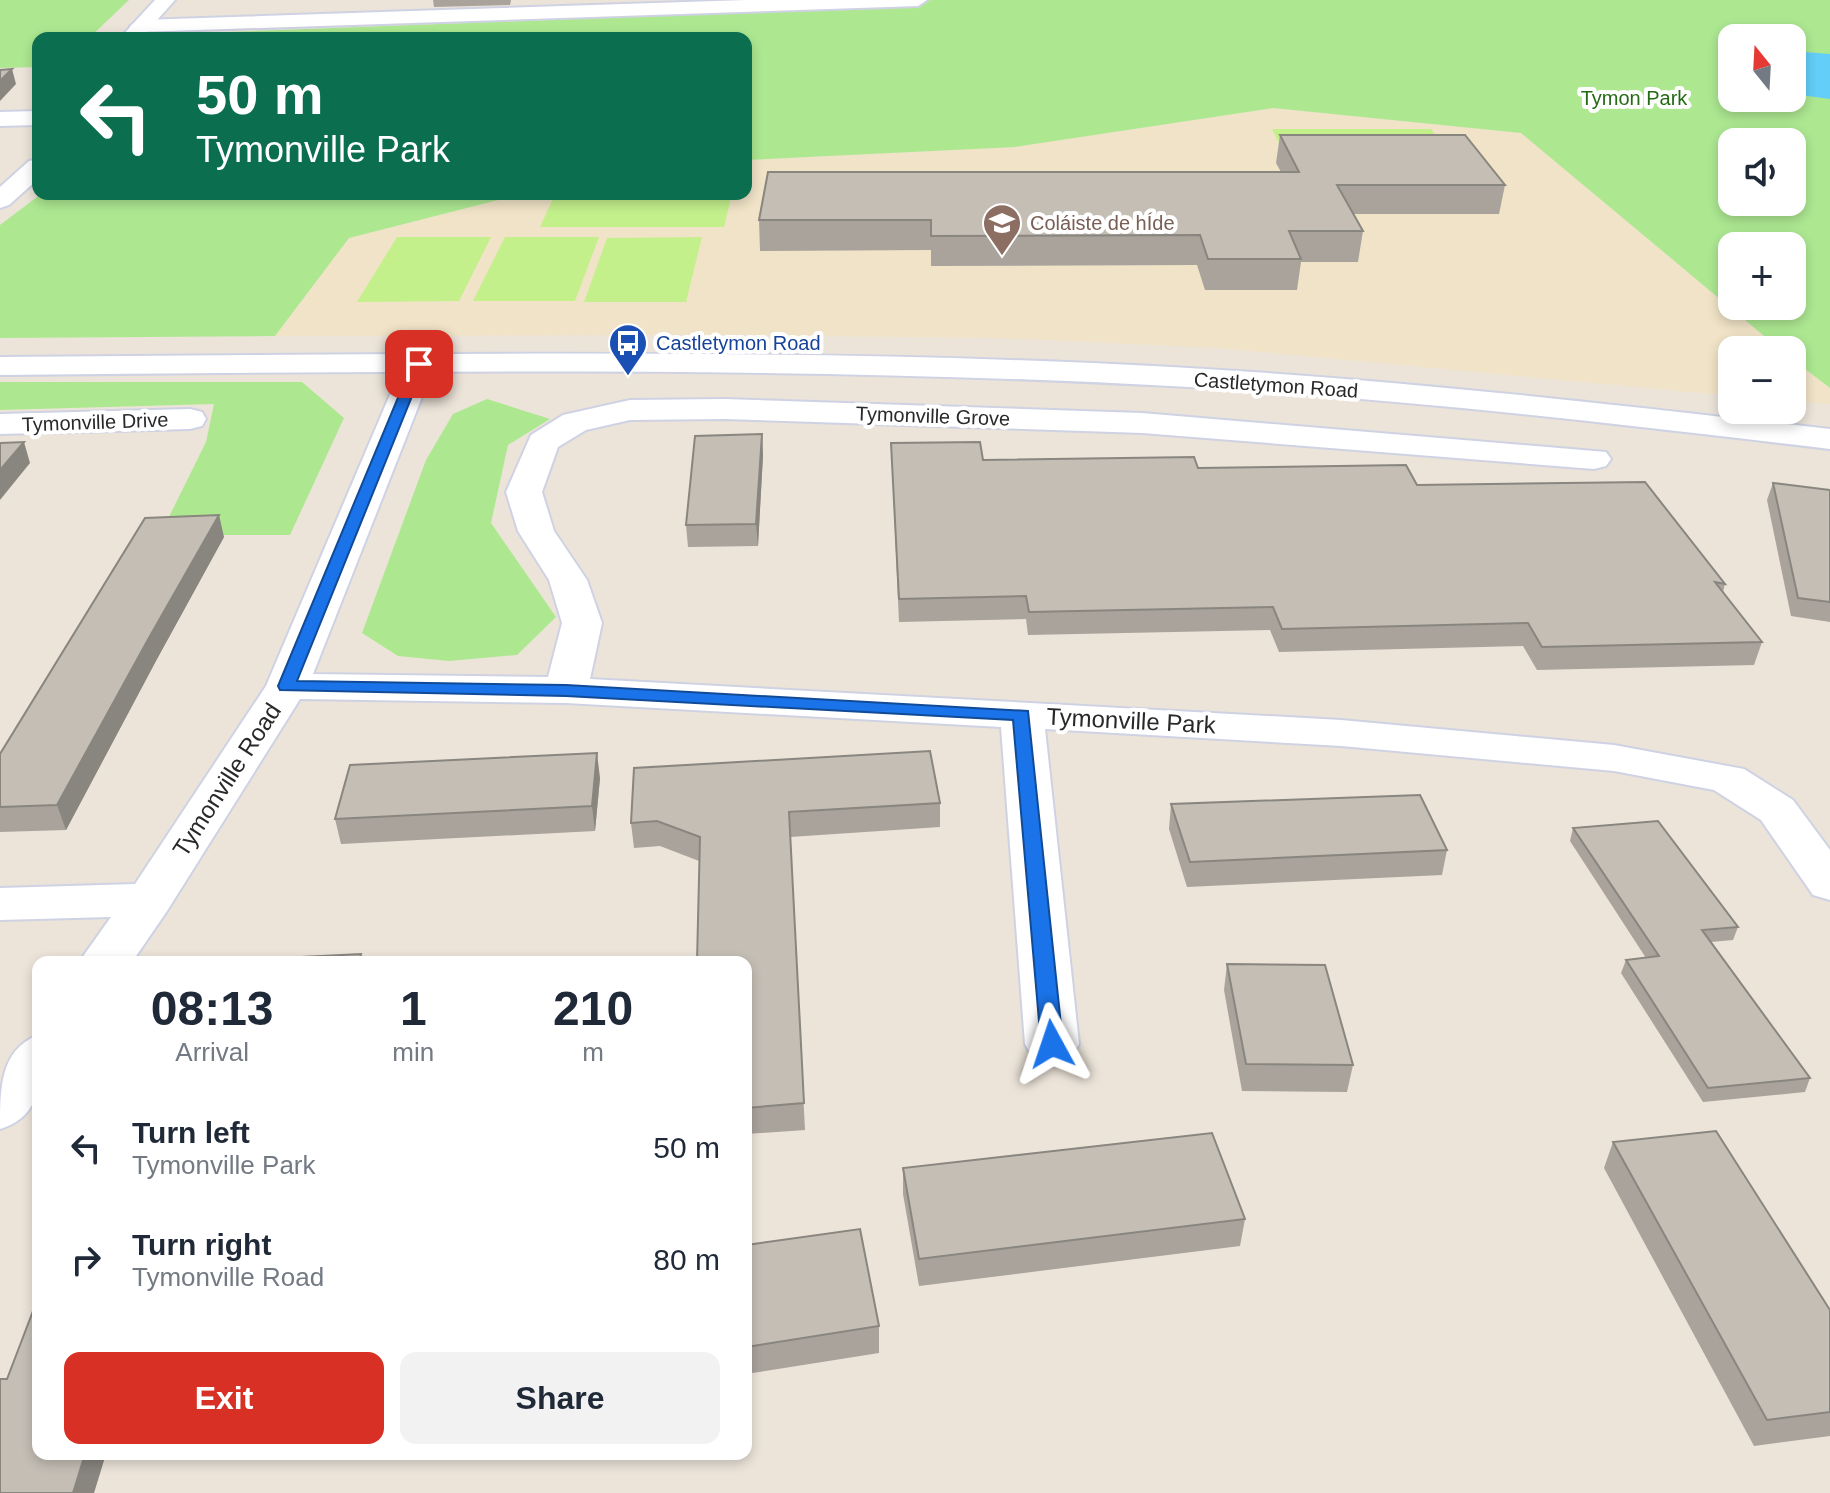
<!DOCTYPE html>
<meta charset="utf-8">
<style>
body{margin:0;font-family:Arial,sans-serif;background:#f2f2f3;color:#1f2937;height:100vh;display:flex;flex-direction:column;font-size:30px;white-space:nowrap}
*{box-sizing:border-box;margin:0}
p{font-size:26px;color:#747a83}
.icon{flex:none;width:44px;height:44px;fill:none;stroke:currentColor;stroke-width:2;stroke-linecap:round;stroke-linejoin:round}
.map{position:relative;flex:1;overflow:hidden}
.panel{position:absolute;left:32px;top:956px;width:720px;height:504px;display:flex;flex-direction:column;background:#fff;border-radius:16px;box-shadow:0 4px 12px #0003}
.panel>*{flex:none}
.top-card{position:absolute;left:32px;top:32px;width:720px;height:168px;border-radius:16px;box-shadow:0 4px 12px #0003;background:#0b6e4f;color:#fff;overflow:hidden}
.needle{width:52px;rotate:342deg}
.fabs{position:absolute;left:1718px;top:24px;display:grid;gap:16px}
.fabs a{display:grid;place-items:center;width:88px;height:88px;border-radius:16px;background:#fff;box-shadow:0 4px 12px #0003;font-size:40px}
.pin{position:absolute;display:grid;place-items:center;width:68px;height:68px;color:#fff;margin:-34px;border-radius:16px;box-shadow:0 4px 12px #0006}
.me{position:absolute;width:88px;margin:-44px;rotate:355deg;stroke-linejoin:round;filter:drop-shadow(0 0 6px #0008)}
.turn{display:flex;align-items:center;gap:28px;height:168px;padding:0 32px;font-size:36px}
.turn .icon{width:104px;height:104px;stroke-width:2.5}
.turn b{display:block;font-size:56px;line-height:68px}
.eta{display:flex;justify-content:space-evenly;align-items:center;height:136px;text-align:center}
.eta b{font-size:48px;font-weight:700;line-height:56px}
.button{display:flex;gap:16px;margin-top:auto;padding:16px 32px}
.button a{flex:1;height:92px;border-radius:16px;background:#d93025;color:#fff;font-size:32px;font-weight:700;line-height:92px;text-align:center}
.button a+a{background:#f2f2f3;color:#1f2937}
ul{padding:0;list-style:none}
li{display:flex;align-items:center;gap:24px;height:112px;padding:0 32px}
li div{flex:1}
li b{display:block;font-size:30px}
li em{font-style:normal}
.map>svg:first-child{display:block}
.education{fill:#f0e3c7}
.green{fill:#ade891;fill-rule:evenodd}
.pitch{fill:#c4f08c}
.water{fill:#63cef7}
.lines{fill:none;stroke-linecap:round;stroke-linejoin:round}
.street-casing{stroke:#ced2e3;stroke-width:4}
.secondary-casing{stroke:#ced2e3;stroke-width:4}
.street{fill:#fff;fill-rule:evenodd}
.secondary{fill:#fff;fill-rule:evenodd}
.wall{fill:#a9a39c}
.shaded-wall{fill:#89857f}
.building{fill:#c4beb5;stroke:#89857f;stroke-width:2}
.route{fill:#1a73e8;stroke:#114b97;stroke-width:2}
.labels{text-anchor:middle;stroke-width:8;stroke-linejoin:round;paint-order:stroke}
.far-park-label{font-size:20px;fill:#256b14;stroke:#fff}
.far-education-label{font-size:20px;fill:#785e54;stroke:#fff;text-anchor:start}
.far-transit-label{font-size:20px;fill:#164399;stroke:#fff;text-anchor:start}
.far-street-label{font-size:20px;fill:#292929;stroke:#fff}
.street-label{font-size:24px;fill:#292929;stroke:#fff}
</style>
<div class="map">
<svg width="1830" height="1493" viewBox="0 0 1830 1493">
<rect width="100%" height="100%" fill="#ece4d9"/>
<path class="education" d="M 1273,108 L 1521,133 L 1781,350 L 1732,350 L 1732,396 L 1219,348 L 998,338 L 717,335 L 275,336 L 349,238 L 522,194 L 746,194 L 746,160 L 1015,147 Z
M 1792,359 L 1830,388 L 1830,404 L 1792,401 Z"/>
<path class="green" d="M 0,0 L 129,0 L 89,38 L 38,38 L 38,67 L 0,68 Z
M 933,0 L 1830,0 L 1830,388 L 1792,359 L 1792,350 L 1781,350 L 1521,133 L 1273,108 L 1015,147 L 746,160 L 746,38 L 171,38 L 174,34 L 704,14 ZM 1732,38 L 1792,38 L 1792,98 L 1732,98 ZM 1732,142 L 1792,142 L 1792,202 L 1732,202 ZM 1732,246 L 1792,246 L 1792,306 L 1732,306 Z
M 41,194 L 522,194 L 349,238 L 275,336 L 0,338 L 0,225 Z
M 0,382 L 302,382 L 344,418 L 290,535 L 160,535 L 206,442 L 214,404 L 0,410 Z
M 487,399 L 550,419 L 508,445 L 491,523 L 556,617 L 517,655 L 449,661 L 398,656 L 362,633 L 426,460 L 453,414 Z"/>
<path class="pitch" d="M 1272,129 L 1431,129 L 1453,158 L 1287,159 Z
M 555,194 L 732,194 L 724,227 L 540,227 Z
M 397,237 L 491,237 L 459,301 L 357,302 Z
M 505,237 L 599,237 L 575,301 L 473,301 Z
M 702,237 L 686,302 L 584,302 L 607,238 Z"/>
<path class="water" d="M 1792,51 L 1830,54 L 1830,99 L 1792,94 Z"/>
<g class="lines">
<defs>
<path id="street" d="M 746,0 L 927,0 L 918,6 L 140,32 L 130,26 L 140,20 Z
M 38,111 L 38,125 L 0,126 L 0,112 Z
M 419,355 L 430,357 L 435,364 L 313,674 L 548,677 L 562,623 L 549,580 L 518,531 L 506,492 L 531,435 L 563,415 L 630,400 L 724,399 L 1142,413 L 1606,452 L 1611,459 L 1606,466 L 1594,469 L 1142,433 L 724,419 L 630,420 L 586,430 L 558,447 L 542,492 L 554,531 L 587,580 L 602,623 L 590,679 L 1341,720 L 1614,745 L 1744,769 L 1793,800 L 1830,850 L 1830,900 L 1813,895 L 1761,820 L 1714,790 L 1614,771 L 1341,746 L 1045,729 L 1079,1044 L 1071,1058 L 1052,1063 L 1033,1058 L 1025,1044 L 1001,727 L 566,703 L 300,699 L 167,911 L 132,962 L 79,962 L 111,917 L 0,920 L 0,888 L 135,884 L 266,686 L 403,364 L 408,357 Z
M 190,409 L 202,412 L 206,419 L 202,426 L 190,429 L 0,434 L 0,414 Z
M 38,1035 C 38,1076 47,1114 0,1129 C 0,1088 0,1050 38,1035 Z"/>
<path id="secondary" d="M 155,0 L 175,0 L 141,38 L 120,38 Z
M 38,159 L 38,179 L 9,205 L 0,208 L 0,187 L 29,161 Z
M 404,354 C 660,353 917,353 1172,367 C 1392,379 1611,404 1830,429 L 1830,449 C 1610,423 1391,397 1170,386 C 780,365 390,372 0,375 L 0,357 Z"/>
</defs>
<use href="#street" class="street-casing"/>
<use href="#secondary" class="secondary-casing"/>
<use href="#street" class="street"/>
<use href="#secondary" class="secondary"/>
</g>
<path class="wall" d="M 433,0 L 511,0 L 510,5 L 434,7 Z
M 1280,135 L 1505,185 L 1499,214 L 1353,214 L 1363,231 L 1358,262 L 1301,262 L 1297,290 L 1205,290 L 1197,265 L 931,266 L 931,250 L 760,251 L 759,220 L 1281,172 L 1276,163 Z
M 762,434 L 763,455 L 758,546 L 688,547 L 686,525 Z
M 891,443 L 983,460 L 1198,468 L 1417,485 L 1725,584 L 1723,592 L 1762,642 L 1754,665 L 1537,670 L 1523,646 L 1279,652 L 1270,630 L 1028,635 L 1026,619 L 899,622 Z
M 1773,483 L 1830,490 L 1830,622 L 1791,616 L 1767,500 Z
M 224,537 L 157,659 L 66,830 L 0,832 L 0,754 Z
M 600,778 L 595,831 L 341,844 L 335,819 Z
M 940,803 L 940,827 L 790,837 L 805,1130 L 746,1134 L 746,962 L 699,861 L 660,846 L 634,848 L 631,823 Z
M 1171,804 L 1447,850 L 1442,875 L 1187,887 L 1169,829 Z
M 1573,828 L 1738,927 L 1733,940 L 1711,942 L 1810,1078 L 1805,1092 L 1703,1102 L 1621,973 L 1626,960 L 1646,958 L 1570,841 Z
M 1227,964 L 1353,1065 L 1347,1092 L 1242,1091 L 1224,990 Z
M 1613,1142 L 1830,1310 L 1830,1436 L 1754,1446 L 1604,1168 Z
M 903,1168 L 1245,1219 L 1240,1246 L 919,1286 L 903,1194 Z
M 746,1245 L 879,1326 L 879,1353 L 746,1374 Z"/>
<path class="shaded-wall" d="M 12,69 L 16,84 L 0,101 L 0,81 Z
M 762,434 L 763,455 L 758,546 L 756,524 Z
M 24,442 L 30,463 L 0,500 L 0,470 Z
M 219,515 L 224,537 L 157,659 L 66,830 L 57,805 L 150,636 Z
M 597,753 L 600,778 L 595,831 L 592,806 Z
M 85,1454 L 106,1454 L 94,1493 L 73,1493 Z"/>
<path class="building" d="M 12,69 L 0,81 L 0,70 Z
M 1280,135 L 1465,135 L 1505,185 L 1337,185 L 1363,231 L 1289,231 L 1301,259 L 1208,259 L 1200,235 L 931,236 L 931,220 L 759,220 L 768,172 L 1299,172 Z
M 762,434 L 756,524 L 686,525 L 695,436 Z
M 24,442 L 0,470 L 0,443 Z
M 980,442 L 983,460 L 1194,457 L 1198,468 L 1406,465 L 1417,485 L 1645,482 L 1725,584 L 1715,582 L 1762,642 L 1542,647 L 1528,623 L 1282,629 L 1273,607 L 1029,612 L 1026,596 L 899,599 L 891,443 Z
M 1773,483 L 1830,490 L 1830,602 L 1798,598 Z
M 219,515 L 150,636 L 57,805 L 0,807 L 0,754 L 145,518 Z
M 930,751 L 940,803 L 789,812 L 804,1103 L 746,1108 L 746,962 L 697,962 L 700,837 L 657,821 L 631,823 L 634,768 Z
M 597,753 L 592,806 L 335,819 L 350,765 Z
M 1420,795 L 1447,850 L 1190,862 L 1171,804 Z
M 1658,821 L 1738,927 L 1702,930 L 1810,1078 L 1708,1088 L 1626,960 L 1659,956 L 1573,828 Z
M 361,954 L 359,962 L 259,962 L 260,959 Z
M 1227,964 L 1325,965 L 1353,1065 L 1246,1064 Z
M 1716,1131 L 1830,1310 L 1830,1412 L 1767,1420 L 1613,1142 Z
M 1212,1133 L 1245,1219 L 919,1259 L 903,1168 Z
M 860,1229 L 879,1326 L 746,1347 L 746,1245 Z
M 38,1298 L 38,1454 L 85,1454 L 73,1493 L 0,1493 L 0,1379 L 7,1379 Z"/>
<path class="route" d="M 419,360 L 425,364 L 297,681 L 566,685 L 1028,711 L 1063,1044 L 1060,1050 L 1044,1050 L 1041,1044 L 1013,720 L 566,696 L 280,690 L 278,686 L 412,364 Z"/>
<defs>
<symbol id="school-pin" viewBox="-11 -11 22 30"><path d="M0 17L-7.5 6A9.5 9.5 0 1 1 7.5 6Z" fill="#8d6e63" stroke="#fff"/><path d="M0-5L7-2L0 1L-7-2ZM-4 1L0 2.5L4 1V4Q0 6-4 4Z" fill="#fff"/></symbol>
<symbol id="bus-pin" viewBox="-11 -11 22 30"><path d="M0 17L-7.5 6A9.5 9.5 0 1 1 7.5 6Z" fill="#1a4fb4" stroke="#fff"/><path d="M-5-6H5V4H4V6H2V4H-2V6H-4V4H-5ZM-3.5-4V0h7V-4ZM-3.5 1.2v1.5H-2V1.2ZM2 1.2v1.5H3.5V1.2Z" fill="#fff"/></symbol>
</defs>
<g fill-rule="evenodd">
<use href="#school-pin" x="980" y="201" width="44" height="60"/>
<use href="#bus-pin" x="606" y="321" width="44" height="60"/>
</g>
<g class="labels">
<g class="far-park-label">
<text x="1634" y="105">Tymon Park</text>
</g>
<g class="far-education-label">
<text x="1030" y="230">Coláiste de hÍde</text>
</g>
<g class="far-transit-label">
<text x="656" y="350">Castletymon Road</text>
</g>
<g class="far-street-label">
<text transform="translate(1276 385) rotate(4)" y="7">Castletymon Road</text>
<text transform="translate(933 416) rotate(2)" y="7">Tymonville Grove</text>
<text transform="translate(95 422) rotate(-2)" y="7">Tymonville Drive</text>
</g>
<g class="street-label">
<text transform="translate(1131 721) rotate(3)" y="8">Tymonville Park</text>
<text transform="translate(227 780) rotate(-57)" y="8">Tymonville Road</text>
</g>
</g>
</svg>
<div class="fabs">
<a><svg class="needle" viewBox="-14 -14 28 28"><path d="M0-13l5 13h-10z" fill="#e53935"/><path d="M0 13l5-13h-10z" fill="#747a83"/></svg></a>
<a><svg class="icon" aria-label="sound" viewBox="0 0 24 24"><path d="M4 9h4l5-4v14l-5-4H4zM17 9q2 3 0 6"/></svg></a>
<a>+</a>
<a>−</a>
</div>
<div class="pin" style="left:419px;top:364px;background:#d93025"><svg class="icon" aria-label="arrive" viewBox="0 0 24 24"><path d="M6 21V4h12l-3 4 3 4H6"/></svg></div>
<svg class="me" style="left:1052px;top:1044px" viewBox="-20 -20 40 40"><path d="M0-17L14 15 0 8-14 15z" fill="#1a73e8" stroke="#fff" stroke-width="4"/></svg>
<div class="top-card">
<div class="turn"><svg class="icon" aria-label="left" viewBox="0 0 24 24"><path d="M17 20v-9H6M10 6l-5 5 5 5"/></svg><div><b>50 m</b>Tymonville Park</div></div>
</div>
<section class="panel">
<div class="eta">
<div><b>08:13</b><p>Arrival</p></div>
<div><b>1</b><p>min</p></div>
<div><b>210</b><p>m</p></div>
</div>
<ul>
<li><svg class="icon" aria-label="left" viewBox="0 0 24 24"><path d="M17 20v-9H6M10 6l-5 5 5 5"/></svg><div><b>Turn left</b><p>Tymonville Park</p></div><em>50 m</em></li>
<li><svg class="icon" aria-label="right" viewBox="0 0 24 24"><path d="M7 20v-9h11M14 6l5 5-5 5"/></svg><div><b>Turn right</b><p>Tymonville Road</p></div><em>80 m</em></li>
</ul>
<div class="button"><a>Exit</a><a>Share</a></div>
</section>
</div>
